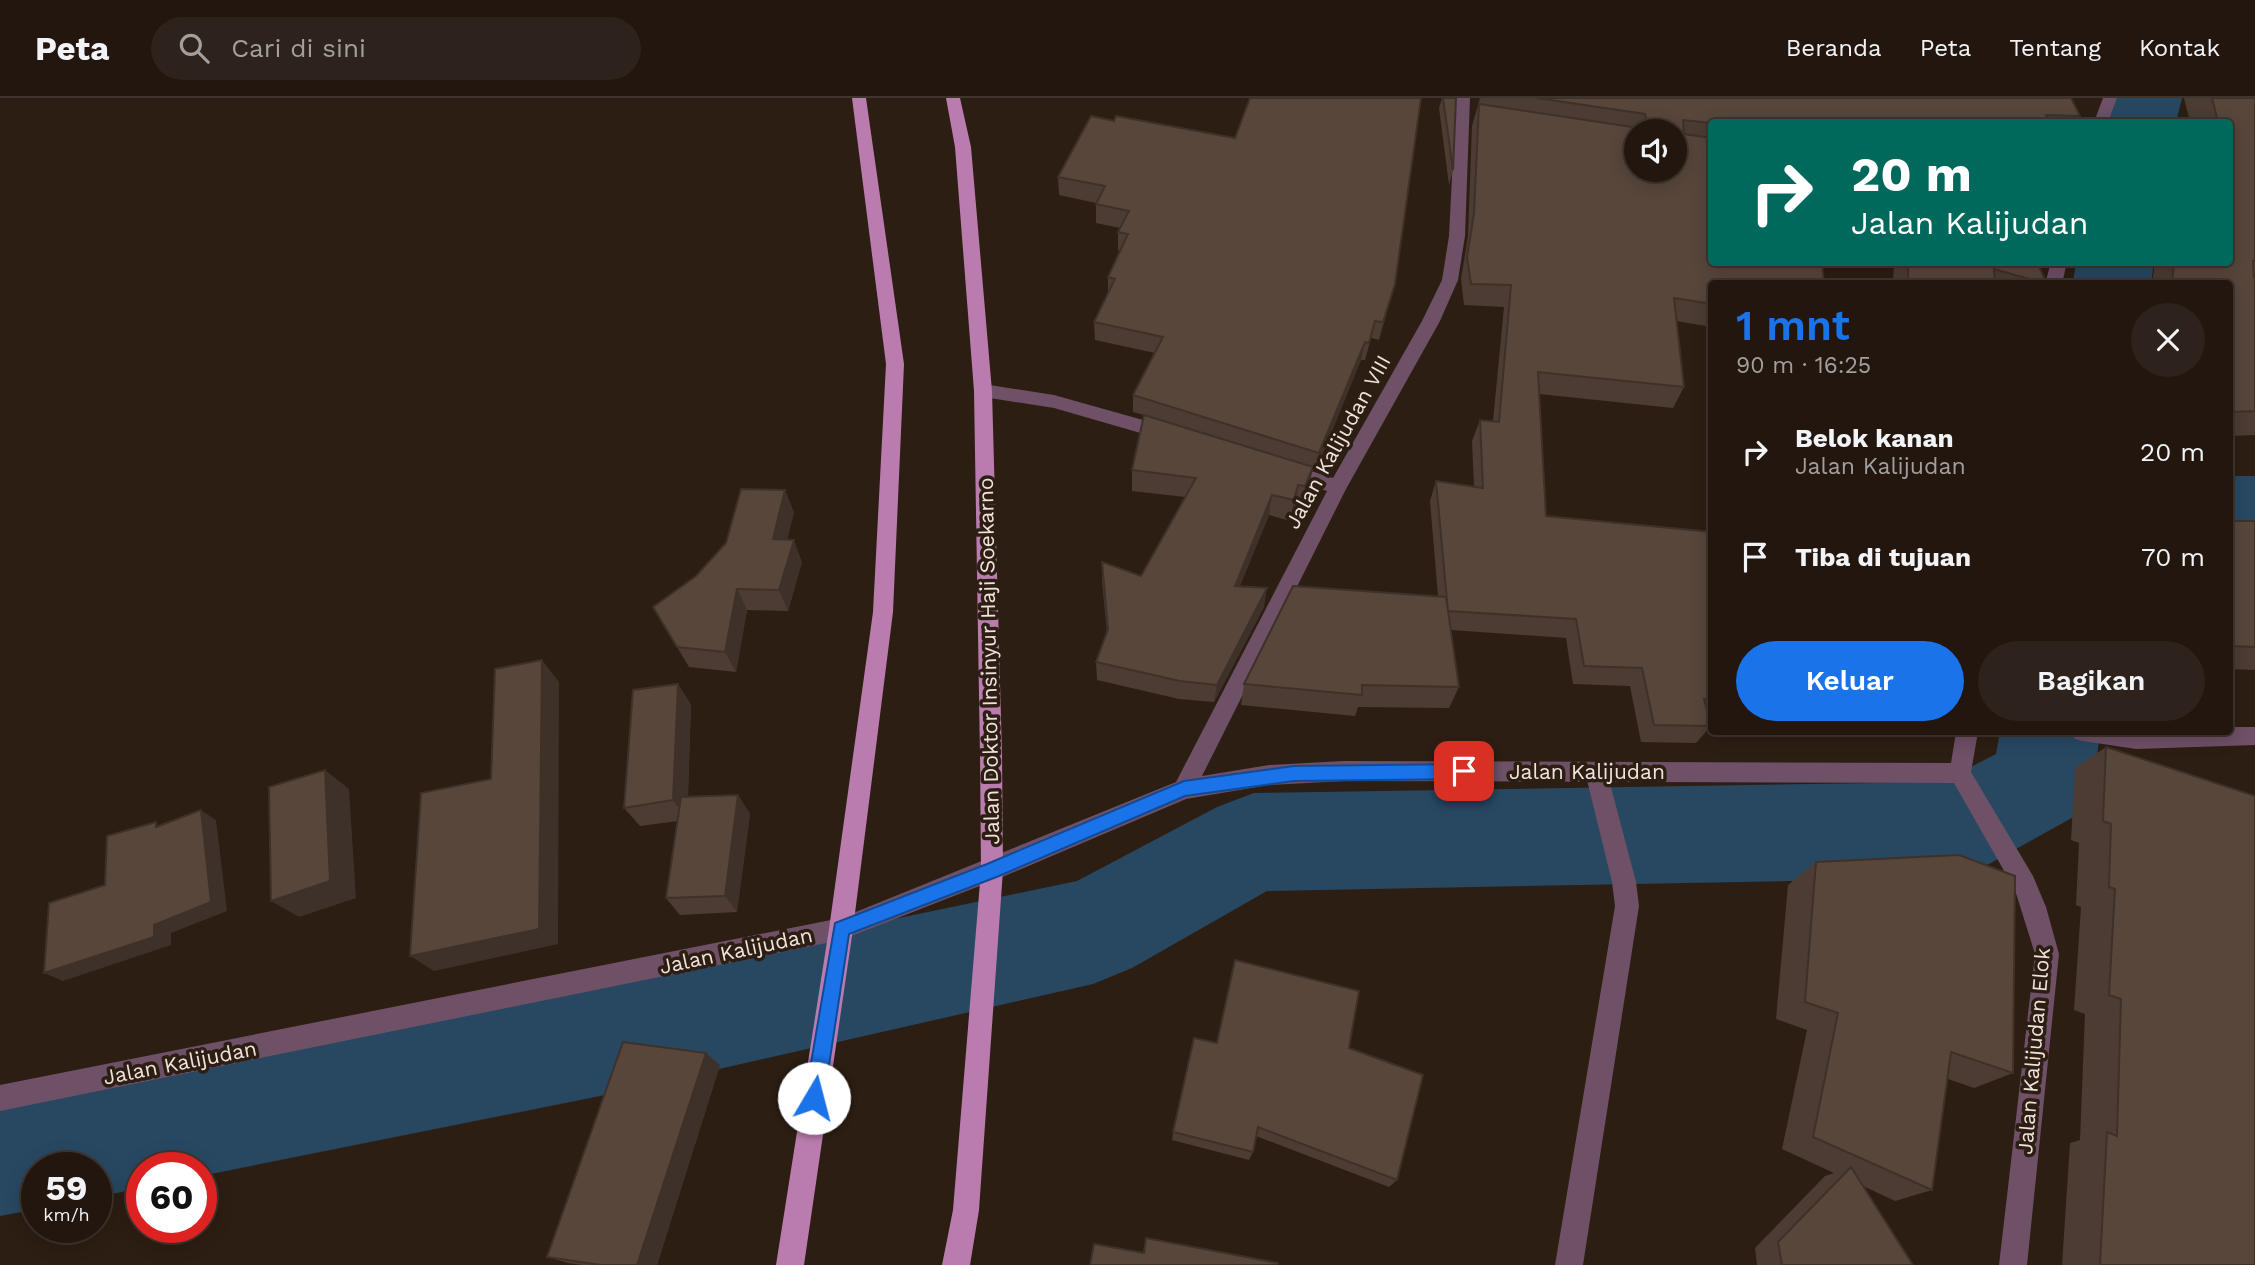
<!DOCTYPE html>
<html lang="id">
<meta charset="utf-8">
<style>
body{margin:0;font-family:"Work Sans",sans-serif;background:#2e231c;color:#f1f3f6;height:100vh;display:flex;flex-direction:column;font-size:26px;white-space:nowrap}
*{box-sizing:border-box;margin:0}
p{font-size:23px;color:#a29f9e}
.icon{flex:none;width:38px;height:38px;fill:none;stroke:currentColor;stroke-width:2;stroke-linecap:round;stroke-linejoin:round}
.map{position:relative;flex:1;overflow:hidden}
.panel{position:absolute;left:1708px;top:182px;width:525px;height:455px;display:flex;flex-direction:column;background:#22160e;border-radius:7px;box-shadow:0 4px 18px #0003,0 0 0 2px #3f352e}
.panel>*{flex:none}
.hud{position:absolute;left:1708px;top:21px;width:525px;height:147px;border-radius:7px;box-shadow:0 4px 18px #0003,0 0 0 2px #3f352e;background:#00695c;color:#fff;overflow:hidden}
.buttons{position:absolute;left:1624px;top:21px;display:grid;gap:14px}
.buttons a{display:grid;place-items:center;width:63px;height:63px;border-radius:50%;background:#22160e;box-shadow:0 4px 18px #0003,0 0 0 2px #3f352e;font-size:35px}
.speed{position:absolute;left:21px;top:1054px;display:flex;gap:14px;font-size:35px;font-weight:700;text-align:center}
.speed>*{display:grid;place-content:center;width:91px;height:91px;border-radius:50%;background:#22160e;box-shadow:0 4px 18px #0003,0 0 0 2px #3f352e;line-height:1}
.speed small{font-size:18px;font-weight:400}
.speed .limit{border:10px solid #d22;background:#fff;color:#111}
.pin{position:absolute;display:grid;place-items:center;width:60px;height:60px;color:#fff;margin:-30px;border-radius:14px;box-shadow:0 4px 10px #0006}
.me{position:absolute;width:77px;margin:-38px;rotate:8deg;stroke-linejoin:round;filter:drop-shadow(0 0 5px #0008)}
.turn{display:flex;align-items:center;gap:24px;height:147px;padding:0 28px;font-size:32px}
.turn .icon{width:91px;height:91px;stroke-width:2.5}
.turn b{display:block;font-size:49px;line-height:60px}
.round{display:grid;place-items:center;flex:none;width:74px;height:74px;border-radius:37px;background:#2e231c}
.summary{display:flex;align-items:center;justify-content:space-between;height:119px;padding:0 28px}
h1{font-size:42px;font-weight:600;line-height:52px;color:#1a73e8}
.primary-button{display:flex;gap:14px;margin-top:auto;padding:14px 28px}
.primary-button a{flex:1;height:80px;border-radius:42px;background:#1a73e8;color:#fff;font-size:28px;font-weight:600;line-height:80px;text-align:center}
.primary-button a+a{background:#2e231c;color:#f1f3f6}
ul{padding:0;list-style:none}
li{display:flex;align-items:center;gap:21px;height:105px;padding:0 28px}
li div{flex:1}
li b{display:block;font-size:26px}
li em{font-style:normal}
header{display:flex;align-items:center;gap:42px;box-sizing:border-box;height:98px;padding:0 35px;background:#22160e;border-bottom:2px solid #3f352e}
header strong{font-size:33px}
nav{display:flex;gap:38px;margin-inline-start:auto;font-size:24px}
.search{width:490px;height:63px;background:#2e231c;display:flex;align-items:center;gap:18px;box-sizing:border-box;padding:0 24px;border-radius:38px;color:#a29f9e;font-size:26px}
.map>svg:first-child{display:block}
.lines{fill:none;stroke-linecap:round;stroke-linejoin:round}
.river{fill:#284862;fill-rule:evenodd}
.lane{fill:#6e5067;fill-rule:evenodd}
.street{fill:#6e5067;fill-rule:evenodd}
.primary{fill:#ba7cae;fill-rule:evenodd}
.wall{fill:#4c3c33}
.shaded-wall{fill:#3e3129}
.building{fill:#58463b;stroke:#3e3129;stroke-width:2;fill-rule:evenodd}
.route{fill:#1a73e8;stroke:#114b97;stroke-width:2}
.labels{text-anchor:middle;stroke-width:7;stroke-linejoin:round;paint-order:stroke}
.street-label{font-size:21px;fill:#efe4dd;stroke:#2d1e13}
</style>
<header>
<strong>Peta</strong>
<div class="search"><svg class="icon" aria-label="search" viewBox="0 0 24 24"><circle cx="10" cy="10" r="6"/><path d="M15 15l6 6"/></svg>Cari di sini</div>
<nav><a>Beranda</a><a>Peta</a><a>Tentang</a><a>Kontak</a></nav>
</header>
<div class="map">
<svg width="2255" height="1167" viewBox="0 0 2255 1167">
<rect width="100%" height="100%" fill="#2d1e13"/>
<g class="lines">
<path class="river" d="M 2112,0 L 2182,0 L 2176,24 L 2106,24 Z
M 2076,164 L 2154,164 L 2151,186 L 2073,186 Z
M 2230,378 L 2255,378 L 2255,448 L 2230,448 Z
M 2000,634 L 2100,634 L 2094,683 L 2079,716 L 1989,766 L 1952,780 L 1267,793 L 1132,870 L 1093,886 L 605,997 L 201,1078 L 201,1069 L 142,1069 L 142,1090 L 96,1099 L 96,1069 L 37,1069 L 37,1111 L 0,1118 L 0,998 L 605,881 L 1077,783 L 1217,709 L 1254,695 L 1942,684 L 1996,656 Z"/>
<path class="lane" d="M 1596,664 L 1604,667 L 1607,674 L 1636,784 L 1639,808 L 1583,1167 L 1555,1167 L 1615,808 L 1612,784 L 1585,674 L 1588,667 Z"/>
<path class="street" d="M 1456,0 L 1470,0 L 1465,138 L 1458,182 L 1440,223 L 1346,391 L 1202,678 L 1269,667 L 1344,663 L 1951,665 L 1956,634 L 1978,634 L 1971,674 L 2033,778 L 2046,809 L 2059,856 L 2027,1167 L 1999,1167 L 2035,856 L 2015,792 L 1954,685 L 1344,683 L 1269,687 L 1186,701 L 1000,780 L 841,842 L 0,1013 L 0,987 L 841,820 L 1176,684 L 1327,393 L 1276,376 L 1274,371 L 1283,364 L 1333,380 L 1422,223 L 1442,182 L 1449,138 Z
M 2103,0 L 2117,0 L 2108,24 L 2094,24 Z
M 2051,164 L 2067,164 L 2062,186 L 2045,186 Z
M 983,286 L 1054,297 L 1175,331 L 1177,336 L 1168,343 L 1054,310 L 977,298 L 974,293 L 977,288 Z
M 2230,629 L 2255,629 L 2255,647 L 2136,651 L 2083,643 L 2075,641 L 2072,634 L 2230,634 Z"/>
<path class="primary" d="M 852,0 L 866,0 L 904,266 L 893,514 L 853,831 L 804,1167 L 776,1167 L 829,831 L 873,514 L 886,266 Z
M 946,0 L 960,0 L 971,49 L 992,293 L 1002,657 L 1003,772 L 979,1112 L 970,1167 L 942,1167 L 953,1112 L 981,772 L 980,657 L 974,293 L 955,49 Z"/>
</g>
<path class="wall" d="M 1442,0 L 1456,0 L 1453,72 L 1449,87 L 1439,10 Z
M 1480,0 L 2071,0 L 2080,18 L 2075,24 L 1712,24 L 1712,229 L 1676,223 L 1684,289 L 1673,310 L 1539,296 L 1546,418 L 1712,434 L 1712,622 L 1709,621 L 1711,628 L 1696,645 L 1641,644 L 1630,588 L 1573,586 L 1566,540 L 1451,532 L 1459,589 L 1449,610 L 1358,609 L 1355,618 L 1241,607 L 1244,586 L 1438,498 L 1430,403 L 1436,383 L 1474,389 L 1472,343 L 1480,322 L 1493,323 L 1504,209 L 1464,207 L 1461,181 L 1468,138 L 1472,28 Z
M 2184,0 L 2255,0 L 2255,337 L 2230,338 L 2230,186 L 2152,186 L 2155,164 L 2230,164 L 2230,24 L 2190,24 Z
M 1091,18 L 1390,204 L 1379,242 L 1371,240 L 1365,262 L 1361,262 L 1316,372 L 1312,371 L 1309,390 L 1301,409 L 1295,408 L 1290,423 L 1269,417 L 1240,488 L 1264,509 L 1214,604 L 1179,601 L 1097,582 L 1096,564 L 1107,534 L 1102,484 L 1102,464 L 1141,478 L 1185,399 L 1132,393 L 1132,372 L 1144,317 L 1133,314 L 1133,297 L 1155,255 L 1095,242 L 1094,224 L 1108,195 L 1108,179 L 1120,153 L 1118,152 L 1118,134 L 1120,130 L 1096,125 L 1096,105 L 1059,97 L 1058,79 Z
M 1894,164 L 2037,164 L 2047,186 L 1893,186 Z
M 794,414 L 787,441 L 802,464 L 788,513 L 747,512 L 736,574 L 689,569 L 653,509 Z
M 2230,423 L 2255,423 L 2255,572 L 2230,571 Z
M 678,586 L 691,607 L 688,699 L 738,697 L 750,716 L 737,814 L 680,817 L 666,800 L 678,723 L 640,728 L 624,710 Z
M 1783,634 L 1816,634 L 1811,638 Z
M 2106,649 L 2255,1167 L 2062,1167 L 2070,1045 L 2080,1042 L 2085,916 L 2074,912 L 2081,809 L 2076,807 L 2079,745 L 2071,742 L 2075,670 Z
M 1816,764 L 2013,975 L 1974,990 L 1948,981 L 1932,1092 L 1895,1103 L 1863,1088 L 1913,1167 L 1757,1167 L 1755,1150 L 1825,1078 L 1834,1075 L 1782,1051 L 1807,932 L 1776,921 L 1788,787 Z
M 1217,945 L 1349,950 L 1397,1082 L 1389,1089 L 1256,1038 L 1253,1054 L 1249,1062 L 1172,1042 L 1173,1034 Z
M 720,967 L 657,1167 L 582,1167 L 568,1165 L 547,1159 Z"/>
<path class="shaded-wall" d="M 1395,186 L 1390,204 L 1379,242 L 1383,224 Z
M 1365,244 L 1361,262 L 1316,372 L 1319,355 Z
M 1313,369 L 1309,390 L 1301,409 L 1305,388 Z
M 1298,387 L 1295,408 L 1290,423 L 1294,402 Z
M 785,392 L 794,414 L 782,463 L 773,441 Z
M 1272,397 L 1269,417 L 1232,507 L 1235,488 Z
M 794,442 L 802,464 L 788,513 L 779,492 Z
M 1267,490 L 1264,509 L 1214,604 L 1217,587 Z
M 737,491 L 747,512 L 736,574 L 725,554 Z
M 542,562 L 559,584 L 558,846 L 434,873 L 410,858 L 539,831 Z
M 678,586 L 691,607 L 687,721 L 673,702 Z
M 325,672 L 349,691 L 356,800 L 299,819 L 271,803 Z
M 738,697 L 750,716 L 737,814 L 725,798 Z
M 201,712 L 216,722 L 227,813 L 171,835 L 171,847 L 63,883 L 44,875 L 154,827 Z
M 706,955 L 720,967 L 657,1167 L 637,1167 Z"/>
<path class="building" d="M 1250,0 L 1421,0 L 1395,186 L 1383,224 L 1375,223 L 1369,245 L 1365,244 L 1319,355 L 1133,297 L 1163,239 L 1094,224 L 1115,181 L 1108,179 L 1128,136 L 1118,134 L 1129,113 L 1096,106 L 1105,88 L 1058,79 L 1091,18 L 1114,23 L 1116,18 L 1235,40 Z
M 1443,0 L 1456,0 L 1453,72 Z
M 1537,0 L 2071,0 L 2080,18 L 2046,17 L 2050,24 L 1712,24 L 1712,25 L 1683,22 L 1684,36 L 1712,40 L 1712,164 L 1822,164 L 1824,186 L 1712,186 L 1712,206 L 1674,200 L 1684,289 L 1538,274 L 1546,418 L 1712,434 L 1712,602 L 1704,601 L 1711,628 L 1654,627 L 1642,570 L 1584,568 L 1576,521 L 1448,513 L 1436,383 L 1483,390 L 1480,322 L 1499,324 L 1511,187 L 1471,186 L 1467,159 L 1474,116 L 1479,6 L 1645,31 L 1648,29 L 1645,16 ZM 1636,33 L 1675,33 L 1675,72 L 1636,72 Z
M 2212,0 L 2255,0 L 2255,163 L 2253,163 L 2254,179 L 2255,179 L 2255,313 L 2230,314 L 2230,186 L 2172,186 L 2174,164 L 2230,164 L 2230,24 L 2218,24 Z
M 1908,164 L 2037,164 L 2047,186 L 1994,171 L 1995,186 L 1908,186 Z
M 1144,317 L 1313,369 L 1305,388 L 1298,387 L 1294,402 L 1272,397 L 1235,488 L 1267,490 L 1217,587 L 1180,583 L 1096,564 L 1108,531 L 1102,464 L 1141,478 L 1196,380 L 1132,372 Z
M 741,391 L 785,392 L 773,441 L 794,442 L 779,492 L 737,491 L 725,554 L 677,549 L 653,509 L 696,478 L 726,445 Z
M 2230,423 L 2255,423 L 2255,549 L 2230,548 Z
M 1293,488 L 1446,499 L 1459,589 L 1362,587 L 1362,597 L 1244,586 Z
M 542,562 L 539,831 L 410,858 L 421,695 L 491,681 L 495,571 Z
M 678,586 L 673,702 L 624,710 L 633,592 Z
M 2106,649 L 2255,698 L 2255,1167 L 2100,1167 L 2107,1034 L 2117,1038 L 2121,901 L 2109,897 L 2115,791 L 2109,789 L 2111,726 L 2103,723 Z
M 325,672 L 330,783 L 271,803 L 269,689 Z
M 738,697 L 725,798 L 666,800 L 681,699 Z
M 201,712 L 211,804 L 154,827 L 154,839 L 44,875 L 49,805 L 105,787 L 107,738 L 156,724 L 156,729 Z
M 1959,757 L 2015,778 L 2013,975 L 1951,954 L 1932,1092 L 1813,1039 L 1838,915 L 1805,904 L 1816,764 Z
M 1235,862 L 1359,893 L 1349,950 L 1423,977 L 1397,1082 L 1258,1029 L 1253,1054 L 1173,1034 L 1194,940 L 1217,945 Z
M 623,944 L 706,955 L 637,1167 L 601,1167 L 547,1159 Z
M 1851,1069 L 1913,1167 L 1782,1167 L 1778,1144 Z
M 1146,1140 L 1278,1165 L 1277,1167 L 1090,1167 L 1094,1146 L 1144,1155 Z"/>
<path class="route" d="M 1464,666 L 1472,673 L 1464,681 L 1294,683 L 1185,698 L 999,778 L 849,836 L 824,1000 L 821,1007 L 814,1010 L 808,1007 L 805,1000 L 835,825 L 987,766 L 1184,683 L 1294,668 Z"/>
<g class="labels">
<g class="street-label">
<text transform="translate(1338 344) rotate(-61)" y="7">Jalan Kalijudan VIII</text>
<text transform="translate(989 563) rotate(-91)" y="7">Jalan Doktor Insinyur Haji Soekarno</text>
<text x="1587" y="681">Jalan Kalijudan</text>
<text transform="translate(736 853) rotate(-12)" y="7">Jalan Kalijudan</text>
<text transform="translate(2034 953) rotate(-85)" y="7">Jalan Kalijudan Elok</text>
<text transform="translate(180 965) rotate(-11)" y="7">Jalan Kalijudan</text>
</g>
</g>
</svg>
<div class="buttons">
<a><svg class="icon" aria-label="sound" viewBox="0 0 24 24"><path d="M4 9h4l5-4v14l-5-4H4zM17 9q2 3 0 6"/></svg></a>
</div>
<div class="speed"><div>59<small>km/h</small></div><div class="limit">60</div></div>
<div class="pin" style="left:1464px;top:673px;background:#d93025"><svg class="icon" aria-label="arrive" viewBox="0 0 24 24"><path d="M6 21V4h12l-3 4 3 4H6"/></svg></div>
<svg class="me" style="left:814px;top:1000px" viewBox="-20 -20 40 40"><circle r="19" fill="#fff"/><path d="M0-13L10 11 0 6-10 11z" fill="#1a73e8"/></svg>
<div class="hud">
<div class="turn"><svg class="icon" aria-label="right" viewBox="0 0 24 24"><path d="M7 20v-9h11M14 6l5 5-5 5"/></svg><div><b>20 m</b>Jalan Kalijudan</div></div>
</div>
<section class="panel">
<div class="summary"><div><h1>1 mnt</h1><p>90 m · 16:25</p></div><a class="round"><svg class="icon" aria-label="close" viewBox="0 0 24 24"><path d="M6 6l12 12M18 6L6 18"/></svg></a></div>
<ul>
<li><svg class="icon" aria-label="right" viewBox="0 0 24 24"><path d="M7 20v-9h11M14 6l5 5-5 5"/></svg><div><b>Belok kanan</b><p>Jalan Kalijudan</p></div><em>20 m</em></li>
<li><svg class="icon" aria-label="arrive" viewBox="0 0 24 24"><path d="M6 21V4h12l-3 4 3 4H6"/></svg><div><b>Tiba di tujuan</b></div><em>70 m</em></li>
</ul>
<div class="primary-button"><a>Keluar</a><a>Bagikan</a></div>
</section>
</div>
